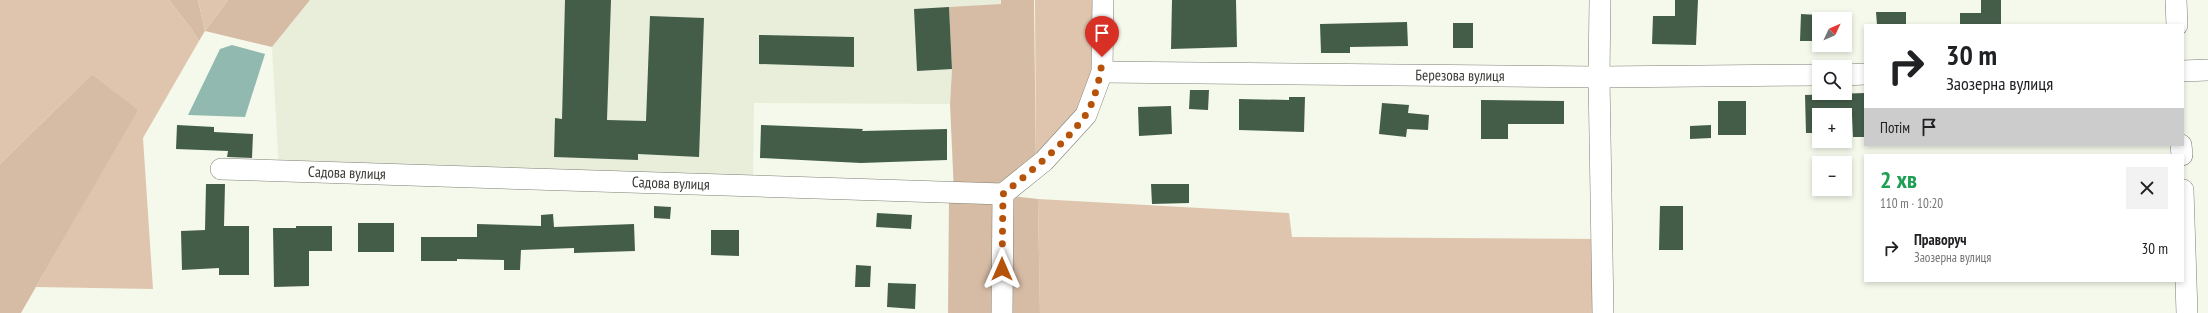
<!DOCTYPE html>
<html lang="uk">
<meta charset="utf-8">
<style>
body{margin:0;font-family:"PT Sans Narrow",sans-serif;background:#f2f2f2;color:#202124;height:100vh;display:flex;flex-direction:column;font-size:15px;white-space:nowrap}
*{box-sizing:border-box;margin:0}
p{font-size:13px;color:#757577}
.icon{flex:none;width:22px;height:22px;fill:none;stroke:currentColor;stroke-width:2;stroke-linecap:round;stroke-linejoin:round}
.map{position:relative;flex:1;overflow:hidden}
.panel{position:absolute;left:1864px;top:154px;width:320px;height:128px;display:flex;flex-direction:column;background:#fff;border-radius:0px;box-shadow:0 2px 6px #0003}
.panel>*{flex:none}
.top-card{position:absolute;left:1864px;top:24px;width:320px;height:122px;border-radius:0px;box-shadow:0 2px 6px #0003;background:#fff;color:#202124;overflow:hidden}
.needle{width:26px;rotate:46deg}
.fabs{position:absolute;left:1812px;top:12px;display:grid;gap:8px}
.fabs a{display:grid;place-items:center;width:40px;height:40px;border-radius:0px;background:#fff;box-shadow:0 2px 6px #0003;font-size:20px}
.pin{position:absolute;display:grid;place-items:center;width:34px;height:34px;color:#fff;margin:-41px -17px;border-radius:50% 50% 50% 0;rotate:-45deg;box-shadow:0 0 4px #0007}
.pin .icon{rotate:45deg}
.me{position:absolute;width:44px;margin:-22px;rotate:0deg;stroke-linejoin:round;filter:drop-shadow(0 0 3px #0008)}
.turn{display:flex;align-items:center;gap:14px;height:84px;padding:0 16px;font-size:18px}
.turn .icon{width:52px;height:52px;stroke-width:2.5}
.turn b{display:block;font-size:28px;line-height:34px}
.then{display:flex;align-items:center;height:38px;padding:0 16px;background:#0003;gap:8px;font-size:15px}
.round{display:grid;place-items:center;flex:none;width:42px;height:42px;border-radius:0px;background:#f2f2f2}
.summary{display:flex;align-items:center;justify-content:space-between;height:68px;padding:0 16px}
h1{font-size:24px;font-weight:800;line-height:30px;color:#1e9e55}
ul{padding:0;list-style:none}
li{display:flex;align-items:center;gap:12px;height:52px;padding:0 16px}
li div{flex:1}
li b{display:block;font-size:15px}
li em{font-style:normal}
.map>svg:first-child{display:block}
.built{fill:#e8eeda}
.green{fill:#dfc5ae}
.forest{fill:#d7bca5}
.water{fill:#92b9b0}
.building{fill:#445d49}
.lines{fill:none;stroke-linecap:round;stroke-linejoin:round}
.minor-casing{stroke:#7c8074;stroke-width:22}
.minor{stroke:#fff;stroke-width:21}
.route{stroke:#b45309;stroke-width:7;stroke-dasharray:0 12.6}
.labels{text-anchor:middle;stroke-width:4;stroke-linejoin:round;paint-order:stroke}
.street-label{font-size:15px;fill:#383a34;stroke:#fff}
</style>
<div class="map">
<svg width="2208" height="313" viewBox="0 0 2208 313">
<rect width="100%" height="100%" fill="#f4f9eb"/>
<path class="built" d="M 310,0 L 1001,0 L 1001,4 L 952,69 L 950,104 L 754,103 L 753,186 L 279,170 L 272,47 Z"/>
<path class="green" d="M 0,0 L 169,0 L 190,27 L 199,41 L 143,138 L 153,289 L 36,287 L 137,110 L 92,74 L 0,164 Z
M 198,0 L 228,0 L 205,31 Z
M 1035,0 L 1103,0 L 1086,115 L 1036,167 Z
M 1038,199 L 1289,213 L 1292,237 L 1602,239 L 1603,313 L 1040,313 Z"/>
<path class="forest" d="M 169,0 L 198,0 L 205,31 L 228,0 L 310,0 L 272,47 L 205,31 L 199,41 L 190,27 Z
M 1001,0 L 1034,0 L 1036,167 L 1003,195 L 1038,199 L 1040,313 L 948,313 L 949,197 L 954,193 L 950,104 L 952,69 L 949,7 L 1001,4 Z
M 92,74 L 138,110 L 21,313 L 0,313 L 0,164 Z"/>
<path class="water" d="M 232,45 L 265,54 L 245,117 L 188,115 L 220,49 Z"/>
<path class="building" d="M 565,0 L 611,0 L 607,120 L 646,121 L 650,16 L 704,18 L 699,157 L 638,154 L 638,160 L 554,157 L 555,118 L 562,119 Z
M 1172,0 L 1236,0 L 1237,47 L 1171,49 Z
M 1675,0 L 1698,0 L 1696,45 L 1652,44 L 1653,16 L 1675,16 Z
M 1981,0 L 2001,0 L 2001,25 L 1960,25 L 1960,13 L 1981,13 Z
M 949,7 L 952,69 L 917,71 L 914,9 Z
M 1876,12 L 1906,12 L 1906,25 L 1877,25 Z
M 1801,14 L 1819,15 L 1819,41 L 1800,41 Z
M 1407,22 L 1408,46 L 1350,47 L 1350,53 L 1321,53 L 1320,24 Z
M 1453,23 L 1473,23 L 1473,48 L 1453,48 Z
M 759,35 L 854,37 L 854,67 L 759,64 Z
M 1190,90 L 1209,90 L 1208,110 L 1189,109 Z
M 1865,93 L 1865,137 L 1853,137 L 1852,115 L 1819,115 L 1819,133 L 1806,133 L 1805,95 Z
M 1289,97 L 1305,97 L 1304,132 L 1239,130 L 1239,99 L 1289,100 Z
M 1481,100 L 1564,101 L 1564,124 L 1508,124 L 1508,139 L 1481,139 Z
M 1718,101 L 1746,101 L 1746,135 L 1718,135 Z
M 1382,103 L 1409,105 L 1408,113 L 1429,115 L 1428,130 L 1407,129 L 1406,137 L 1379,134 Z
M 1171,106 L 1172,134 L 1139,136 L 1138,107 Z
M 177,125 L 214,127 L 214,132 L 253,134 L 252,158 L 227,157 L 228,151 L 176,149 Z
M 761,125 L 863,129 L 862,131 L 947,129 L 947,160 L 861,163 L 760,158 Z
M 1711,125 L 1711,138 L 1690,139 L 1690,126 Z
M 206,184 L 225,184 L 224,226 L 249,226 L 249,275 L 219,275 L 219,268 L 182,270 L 181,231 L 205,230 Z
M 1151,184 L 1189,184 L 1189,203 L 1152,204 Z
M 654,206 L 671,207 L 670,219 L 654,218 Z
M 1660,206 L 1683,206 L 1683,250 L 1659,250 Z
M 877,213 L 912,215 L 911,229 L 876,227 Z
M 553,214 L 554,227 L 634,224 L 635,251 L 574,253 L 574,248 L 521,250 L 520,270 L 504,270 L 504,260 L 457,259 L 457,261 L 421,261 L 421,237 L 477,237 L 477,224 L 541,226 L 541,215 Z
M 358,223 L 394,223 L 394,252 L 358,252 Z
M 296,226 L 332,226 L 332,251 L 309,251 L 309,286 L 274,287 L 273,228 L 296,228 Z
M 711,230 L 739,230 L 739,256 L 711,255 Z
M 856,265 L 871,266 L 870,287 L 855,287 Z
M 888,283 L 916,284 L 915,309 L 887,307 Z"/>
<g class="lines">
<defs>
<g id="minor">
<path d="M 1600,0 L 1599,77 L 1603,313"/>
<path d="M 2176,0 L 2177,25"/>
<path d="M 2183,71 L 2208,70"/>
<path id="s1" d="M 1102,72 L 1599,77 L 1819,75"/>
<path d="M 1845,75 L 1865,74"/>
<path d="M 2181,145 L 2182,155"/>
<path id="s2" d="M 221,169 L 1003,194"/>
<path d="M 2183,190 L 2187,313"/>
<path d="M 1003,194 L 1044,161 L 1086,115 L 1102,72 L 1103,0"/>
<path d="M 1002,313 L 1003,194"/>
</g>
</defs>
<use href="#minor" class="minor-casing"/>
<use href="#minor" class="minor"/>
</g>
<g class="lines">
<path class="route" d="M 1002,269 L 1003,194 C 1031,171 1063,146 1085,116 C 1094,104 1102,72 1102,57"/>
</g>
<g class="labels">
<g class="street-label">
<text dy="5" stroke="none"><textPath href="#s1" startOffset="358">Березова вулиця</textPath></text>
<text dy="5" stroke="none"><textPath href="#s2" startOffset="126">Садова вулиця</textPath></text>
<text dy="5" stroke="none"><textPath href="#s2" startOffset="450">Садова вулиця</textPath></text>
</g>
</g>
</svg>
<div class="fabs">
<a><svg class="needle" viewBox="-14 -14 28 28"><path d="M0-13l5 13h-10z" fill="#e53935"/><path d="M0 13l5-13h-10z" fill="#757577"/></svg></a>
<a><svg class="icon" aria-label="search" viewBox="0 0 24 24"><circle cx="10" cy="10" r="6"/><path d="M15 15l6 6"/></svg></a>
<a>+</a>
<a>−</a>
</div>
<div class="pin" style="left:1102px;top:57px;background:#d93025"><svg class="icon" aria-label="arrive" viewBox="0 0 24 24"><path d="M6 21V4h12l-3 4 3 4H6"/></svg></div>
<svg class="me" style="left:1002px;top:269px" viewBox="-20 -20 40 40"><path d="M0-17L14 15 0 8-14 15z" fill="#b45309" stroke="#fff" stroke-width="4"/></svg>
<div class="top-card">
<div class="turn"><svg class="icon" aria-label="right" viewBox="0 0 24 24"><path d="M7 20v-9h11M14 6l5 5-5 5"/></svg><div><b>30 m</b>Заозерна вулиця</div></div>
<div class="then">Потім<svg class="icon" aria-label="arrive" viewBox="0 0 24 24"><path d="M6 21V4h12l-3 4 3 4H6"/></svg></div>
</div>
<section class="panel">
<div class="summary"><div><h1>2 хв</h1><p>110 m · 10:20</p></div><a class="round"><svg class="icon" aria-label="close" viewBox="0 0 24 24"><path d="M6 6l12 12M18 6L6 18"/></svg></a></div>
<ul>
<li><svg class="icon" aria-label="right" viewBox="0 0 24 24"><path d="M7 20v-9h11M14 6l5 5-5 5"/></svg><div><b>Праворуч</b><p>Заозерна вулиця</p></div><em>30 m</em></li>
</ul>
</section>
</div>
